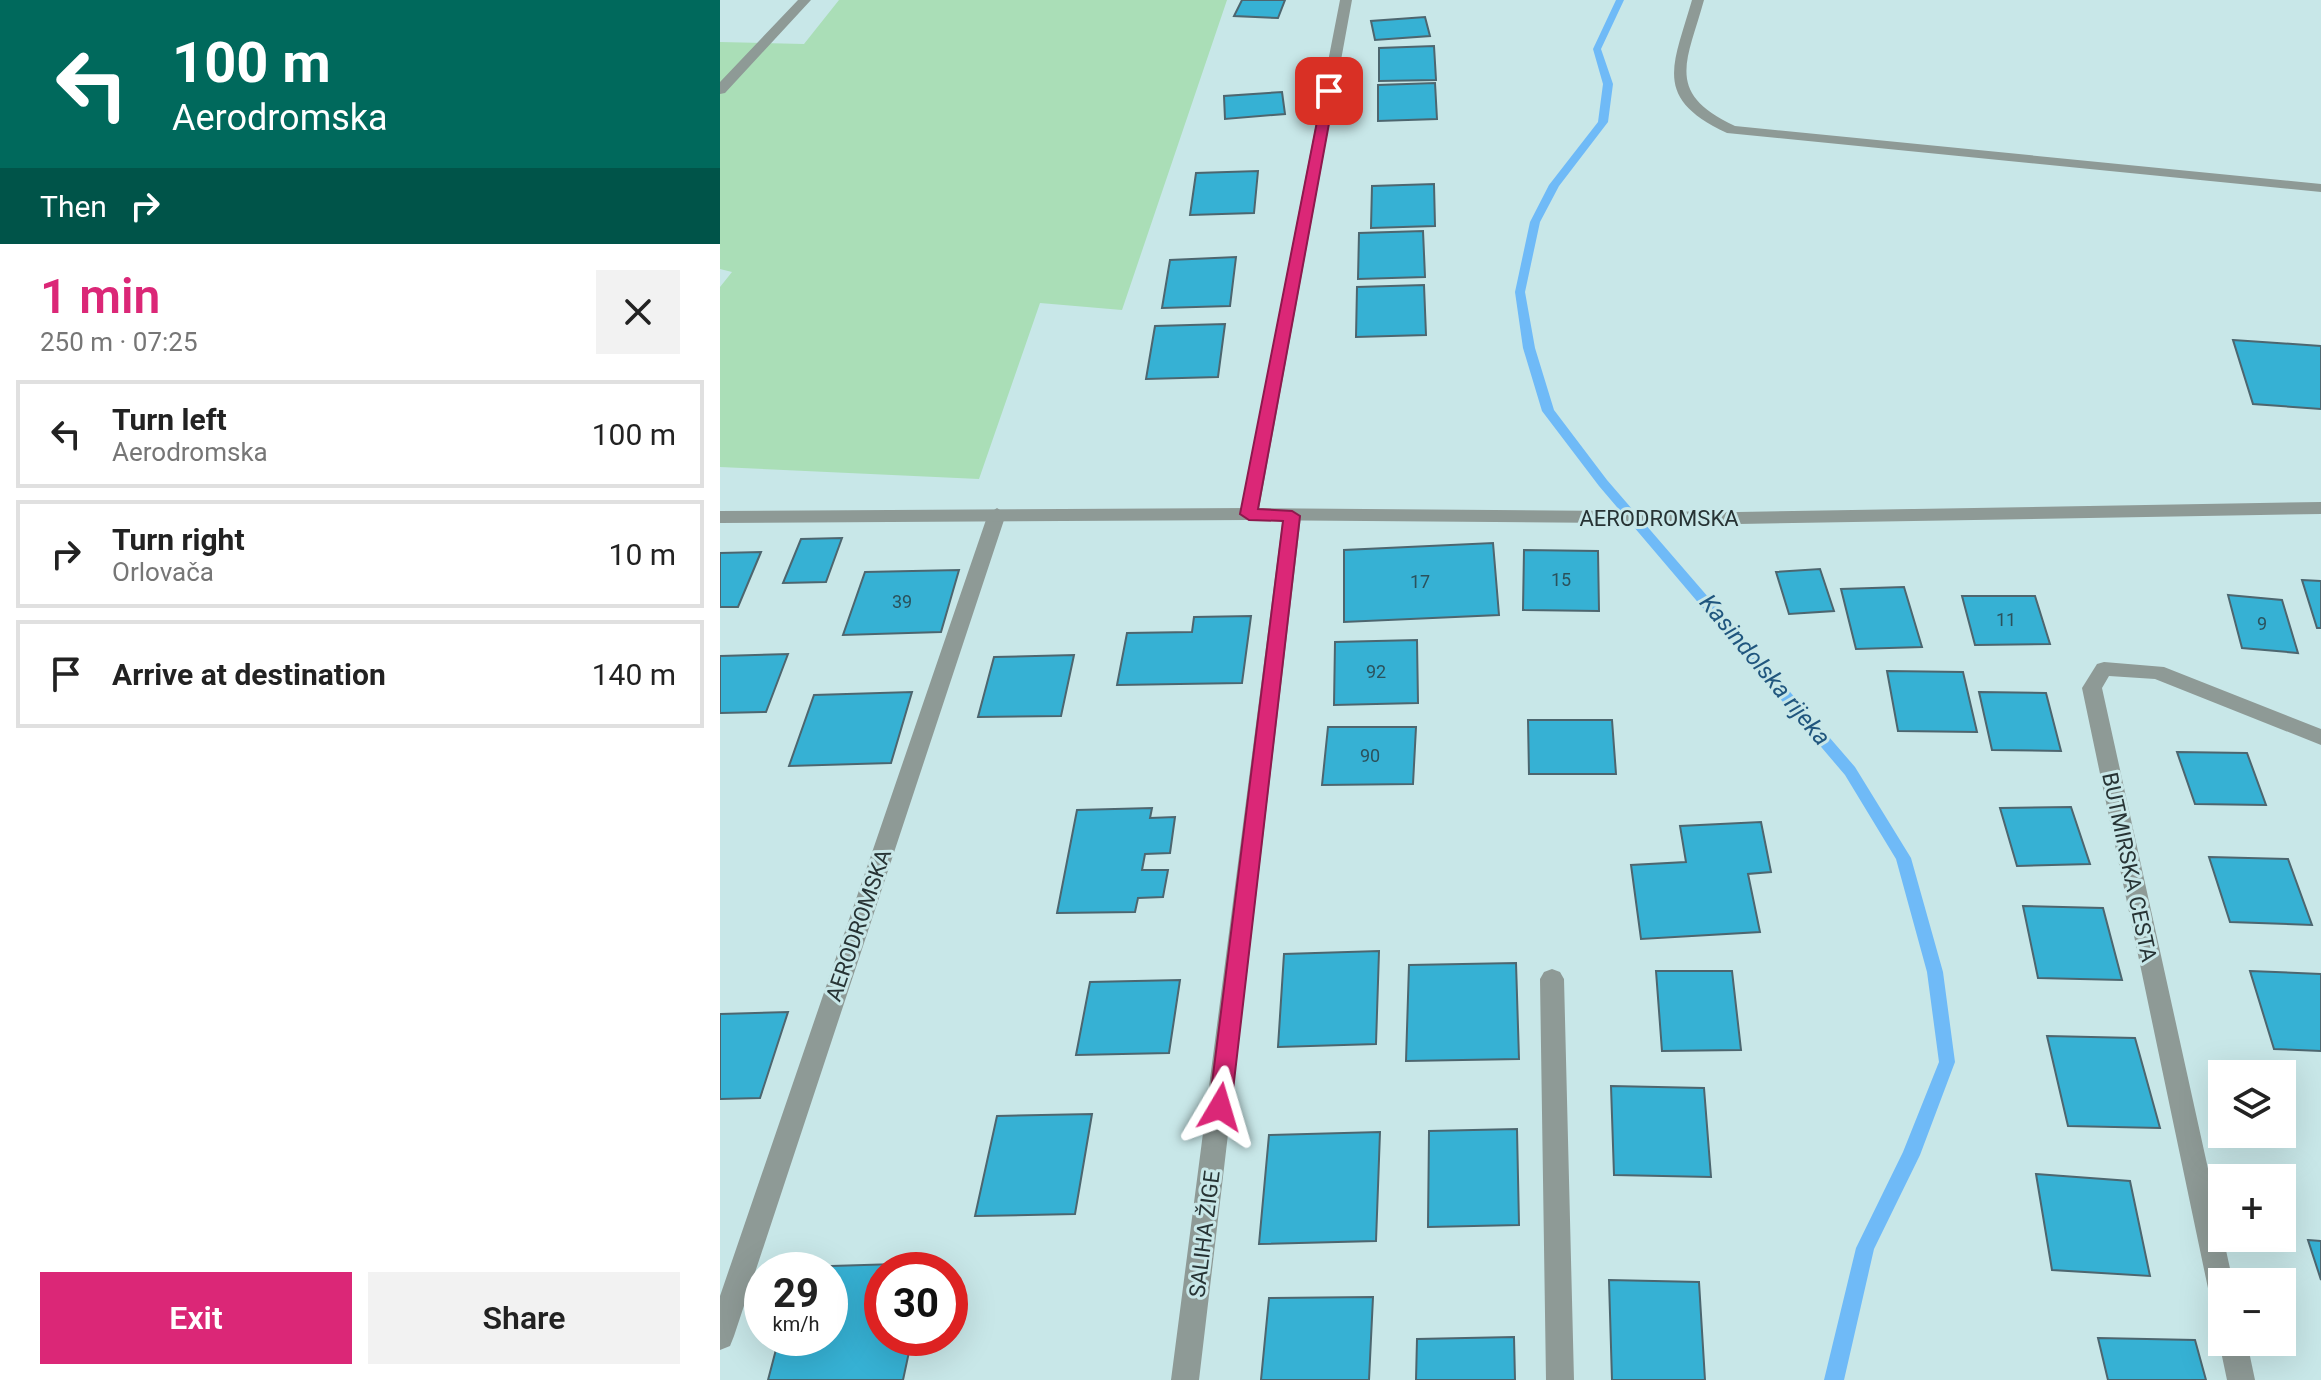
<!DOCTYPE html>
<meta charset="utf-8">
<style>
body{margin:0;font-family:Roboto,sans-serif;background:#f2f2f2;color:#222;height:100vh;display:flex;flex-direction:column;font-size:30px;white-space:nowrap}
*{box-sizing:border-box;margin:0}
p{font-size:26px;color:#767676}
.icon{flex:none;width:44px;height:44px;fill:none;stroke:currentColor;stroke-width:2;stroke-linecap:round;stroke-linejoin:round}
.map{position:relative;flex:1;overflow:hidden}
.side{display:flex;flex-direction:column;background:#fff;width:720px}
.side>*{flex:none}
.guide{background:#00695c;color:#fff;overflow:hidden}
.buttons{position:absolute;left:1488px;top:1060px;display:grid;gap:16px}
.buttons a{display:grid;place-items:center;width:88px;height:88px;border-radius:0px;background:#fff;box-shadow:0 8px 32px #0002;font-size:40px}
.speed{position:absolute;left:24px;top:1252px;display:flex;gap:16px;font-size:40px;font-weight:700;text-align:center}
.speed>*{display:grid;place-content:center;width:104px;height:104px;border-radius:50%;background:#fff;box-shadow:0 8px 32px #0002;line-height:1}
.speed small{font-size:20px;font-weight:400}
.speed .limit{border:12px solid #d22;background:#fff;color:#111}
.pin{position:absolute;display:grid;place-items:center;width:68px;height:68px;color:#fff;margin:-34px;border-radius:16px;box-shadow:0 4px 12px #0006}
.me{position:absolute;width:88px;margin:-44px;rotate:7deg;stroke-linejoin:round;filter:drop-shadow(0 0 6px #0008)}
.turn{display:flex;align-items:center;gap:28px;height:168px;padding:0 40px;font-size:36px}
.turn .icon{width:104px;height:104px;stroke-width:2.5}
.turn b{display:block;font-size:56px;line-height:68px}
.then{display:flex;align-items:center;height:76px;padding:0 40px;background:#0003;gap:16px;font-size:30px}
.round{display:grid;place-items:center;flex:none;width:84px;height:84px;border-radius:0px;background:#f2f2f2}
.summary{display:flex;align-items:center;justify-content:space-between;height:136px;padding:0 40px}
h1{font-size:48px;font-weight:600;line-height:60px;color:#db2777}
.action{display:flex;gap:16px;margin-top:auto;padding:16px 40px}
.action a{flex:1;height:92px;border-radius:0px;background:#db2777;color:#fff;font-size:32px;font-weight:600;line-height:92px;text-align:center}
.action a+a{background:#f2f2f2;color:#222}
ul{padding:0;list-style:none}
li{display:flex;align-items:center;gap:24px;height:108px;margin:0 16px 12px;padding:0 24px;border:4px solid #e0e0e0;border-radius:0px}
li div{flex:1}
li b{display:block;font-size:30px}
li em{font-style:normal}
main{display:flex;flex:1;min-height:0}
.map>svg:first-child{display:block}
.green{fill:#aadeb7}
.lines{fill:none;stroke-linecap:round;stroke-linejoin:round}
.stream{fill:#6fbaf7;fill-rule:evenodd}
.building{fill:#36b1d4;stroke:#4d666f;stroke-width:2}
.minor{fill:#8e9a96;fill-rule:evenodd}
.tertiary{fill:#8e9a96;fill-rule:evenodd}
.route{fill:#db2777;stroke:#8e194d;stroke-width:2}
.labels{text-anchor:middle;stroke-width:6;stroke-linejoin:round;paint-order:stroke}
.number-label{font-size:18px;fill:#2b525c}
.street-label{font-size:22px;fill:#273334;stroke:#c8e7e8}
.water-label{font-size:24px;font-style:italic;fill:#20567e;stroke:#c8e7e8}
</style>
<main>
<section class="side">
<div class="guide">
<div class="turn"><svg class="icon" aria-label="left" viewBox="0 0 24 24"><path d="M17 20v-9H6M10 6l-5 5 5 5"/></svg><div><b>100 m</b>Aerodromska</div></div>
<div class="then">Then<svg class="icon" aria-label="right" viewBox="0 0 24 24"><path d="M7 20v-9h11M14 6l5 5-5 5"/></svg></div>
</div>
<div class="summary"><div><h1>1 min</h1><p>250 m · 07:25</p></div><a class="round"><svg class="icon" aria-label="close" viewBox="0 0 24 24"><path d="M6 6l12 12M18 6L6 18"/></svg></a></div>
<ul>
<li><svg class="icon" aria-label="left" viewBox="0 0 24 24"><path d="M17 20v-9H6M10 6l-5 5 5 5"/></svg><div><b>Turn left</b><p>Aerodromska</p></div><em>100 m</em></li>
<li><svg class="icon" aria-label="right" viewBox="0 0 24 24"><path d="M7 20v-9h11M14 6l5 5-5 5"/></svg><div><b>Turn right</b><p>Orlovača</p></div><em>10 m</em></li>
<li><svg class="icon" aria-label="arrive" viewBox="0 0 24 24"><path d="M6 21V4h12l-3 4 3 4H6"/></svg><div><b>Arrive at destination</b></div><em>140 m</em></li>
</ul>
<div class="action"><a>Exit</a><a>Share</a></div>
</section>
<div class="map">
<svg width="1601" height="1380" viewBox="0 0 1601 1380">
<rect width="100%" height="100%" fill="#c8e7e8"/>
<path class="green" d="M 119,0 L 507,0 L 402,310 L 320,303 L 259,479 L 0,467 L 0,287 L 12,272 L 0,269 L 0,42 L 84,44 Z"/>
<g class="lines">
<path class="stream" d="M 896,0 L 904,0 L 881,49 L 893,84 L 888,122 L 839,186 L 820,222 L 805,292 L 815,348 L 834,410 L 887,480 L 1135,767 L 1191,858 L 1223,972 L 1235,1062 L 1200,1155 L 1154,1249 L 1124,1380 L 1104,1380 L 1136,1248 L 1183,1152 L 1219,1062 L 1207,972 L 1176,859 L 1125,775 L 879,486 L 822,411 L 803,348 L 795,292 L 810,222 L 829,185 L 878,122 L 883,84 L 873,49 Z"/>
</g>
<path class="building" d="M 522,0 L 565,0 L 558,18 L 514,16 Z
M 705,17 L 710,36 L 655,40 L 651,21 Z
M 714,46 L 716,80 L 659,81 L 659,48 Z
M 715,83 L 717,119 L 658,121 L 658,85 Z
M 562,92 L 565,114 L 505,119 L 504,96 Z
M 538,171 L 534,213 L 470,215 L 476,173 Z
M 714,184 L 715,226 L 651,228 L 652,186 Z
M 703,231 L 705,277 L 638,279 L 639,233 Z
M 516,257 L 510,306 L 442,308 L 450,260 Z
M 704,285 L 706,335 L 636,337 L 637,287 Z
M 505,324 L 498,377 L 426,379 L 435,326 Z
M 1513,340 L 1601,346 L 1601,409 L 1533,404 Z
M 122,538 L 106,582 L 63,583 L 81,539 Z
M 773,543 L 779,615 L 624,622 L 624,550 Z
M 804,550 L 878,551 L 879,611 L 803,610 Z
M 41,552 L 18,607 L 0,607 L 0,553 Z
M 1100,569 L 1114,611 L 1069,614 L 1056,572 Z
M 239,570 L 221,632 L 123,635 L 145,572 Z
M 1582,580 L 1601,581 L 1601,628 L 1597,628 Z
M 1184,587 L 1202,647 L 1136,649 L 1121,589 Z
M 1508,595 L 1562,600 L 1578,653 L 1522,648 Z
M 1242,596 L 1315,596 L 1330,644 L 1255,645 Z
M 531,616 L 522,683 L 397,685 L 407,633 L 472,632 L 474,617 Z
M 697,640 L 698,703 L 614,705 L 615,642 Z
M 68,654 L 46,712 L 0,713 L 0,656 Z
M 354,655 L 341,716 L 258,717 L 274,657 Z
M 1167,671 L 1243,672 L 1257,732 L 1178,731 Z
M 192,692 L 171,763 L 69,766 L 94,695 Z
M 1259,692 L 1326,693 L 1341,751 L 1272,750 Z
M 808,720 L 892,720 L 896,774 L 809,774 Z
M 608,727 L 696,727 L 693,784 L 602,785 Z
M 1457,752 L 1527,753 L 1546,805 L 1475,804 Z
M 1351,807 L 1370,864 L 1297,866 L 1280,808 Z
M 432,808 L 430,818 L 455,817 L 450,853 L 425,854 L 422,870 L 448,870 L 443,897 L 418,898 L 415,912 L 337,913 L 357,810 Z
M 1041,822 L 1051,872 L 1028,874 L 1040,932 L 921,939 L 911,865 L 966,862 L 960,826 Z
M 1489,857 L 1568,859 L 1592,925 L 1510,922 Z
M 1303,906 L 1383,908 L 1402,980 L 1318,978 Z
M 659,951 L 656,1044 L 558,1047 L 564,954 Z
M 796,963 L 799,1059 L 686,1061 L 689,965 Z
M 936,971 L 1012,971 L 1021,1050 L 942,1051 Z
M 1530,971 L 1601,974 L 1601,1051 L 1554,1049 Z
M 460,980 L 449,1053 L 356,1055 L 370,982 Z
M 68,1012 L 40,1098 L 0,1099 L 0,1014 Z
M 1327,1036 L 1415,1038 L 1440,1128 L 1348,1126 Z
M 891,1086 L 984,1088 L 991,1177 L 894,1175 Z
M 372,1114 L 355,1214 L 255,1216 L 277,1116 Z
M 797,1129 L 799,1225 L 708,1227 L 709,1131 Z
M 660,1132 L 656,1241 L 539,1244 L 549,1135 Z
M 1316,1174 L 1410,1181 L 1430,1276 L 1332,1270 Z
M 1588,1240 L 1601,1241 L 1601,1280 Z
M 209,1263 L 208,1270 L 162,1270 L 162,1338 L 192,1338 L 183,1380 L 48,1380 L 59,1338 L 110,1338 L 110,1270 L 78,1270 L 79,1267 Z
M 889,1280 L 979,1282 L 985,1380 L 892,1380 Z
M 653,1297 L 649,1380 L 541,1380 L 549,1298 Z
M 794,1337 L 795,1380 L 696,1380 L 697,1339 Z
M 1378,1338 L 1475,1340 L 1486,1380 L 1388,1380 Z"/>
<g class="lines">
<path class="minor" d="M 620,0 L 632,0 L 538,514 L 529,520 L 520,514 Z
M 972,0 L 984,0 C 967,62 944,93 1015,126 L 1601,184 L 1601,192 L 1007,133 C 932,98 953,66 972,0 Z
M 277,508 L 286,514 L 14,1336 L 10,1346 L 0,1350 L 0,1296 L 268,514 Z
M 572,510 L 581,516 L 479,1380 L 451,1380 L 563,516 Z
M 1384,662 L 1444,667 L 1601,729 L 1601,745 L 1435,679 L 1389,676 L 1382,688 L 1513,1282 L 1502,1282 L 1502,1306 L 1492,1302 L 1489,1293 L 1362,688 L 1377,664 Z
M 832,969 L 840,972 L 844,979 L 854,1380 L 826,1380 L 820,979 L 824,972 Z
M 1502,1335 L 1502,1342 L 1527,1342 L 1535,1380 L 1507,1380 L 1499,1342 Z"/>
<path class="tertiary" d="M 78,0 L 91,0 L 5,93 L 0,94 L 0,82 Z
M 1601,502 L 1601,514 L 1018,524 L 529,520 L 0,523 L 0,511 L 529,508 L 1018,512 Z"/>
</g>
<path class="route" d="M 609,87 L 615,91 L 538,509 L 572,511 L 580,516 L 511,1107 L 508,1115 L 500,1118 L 492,1115 L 489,1107 L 563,521 L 529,520 L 520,514 L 603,91 Z"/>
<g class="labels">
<g class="number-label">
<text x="841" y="586">15</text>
<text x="700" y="588">17</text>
<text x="182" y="608">39</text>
<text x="1286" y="626">11</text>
<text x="1542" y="630">9</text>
<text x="656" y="678">92</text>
<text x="650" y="762">90</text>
</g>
<g class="street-label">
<text x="939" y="526">AERODROMSKA</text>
<text transform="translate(1410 867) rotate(78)" y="8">BUTMIRSKA CESTA</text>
<text transform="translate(138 925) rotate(-71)" y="8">AERODROMSKA</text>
<text transform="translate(484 1234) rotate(-83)" y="8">SALIHA ŽIGE</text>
</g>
<g class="water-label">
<text transform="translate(1045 670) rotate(50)" y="8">Kasindolska rijeka</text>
</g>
</g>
</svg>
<div class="buttons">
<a><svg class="icon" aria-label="layers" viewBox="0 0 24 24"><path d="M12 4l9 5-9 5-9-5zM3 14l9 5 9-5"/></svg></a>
<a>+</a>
<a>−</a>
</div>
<div class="speed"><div>29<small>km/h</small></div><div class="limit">30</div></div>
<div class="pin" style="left:609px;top:91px;background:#d93025"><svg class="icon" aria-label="arrive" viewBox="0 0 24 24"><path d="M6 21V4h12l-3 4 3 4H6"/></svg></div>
<svg class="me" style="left:500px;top:1107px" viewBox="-20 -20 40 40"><path d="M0-17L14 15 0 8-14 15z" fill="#db2777" stroke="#fff" stroke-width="4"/></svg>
</div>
</main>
